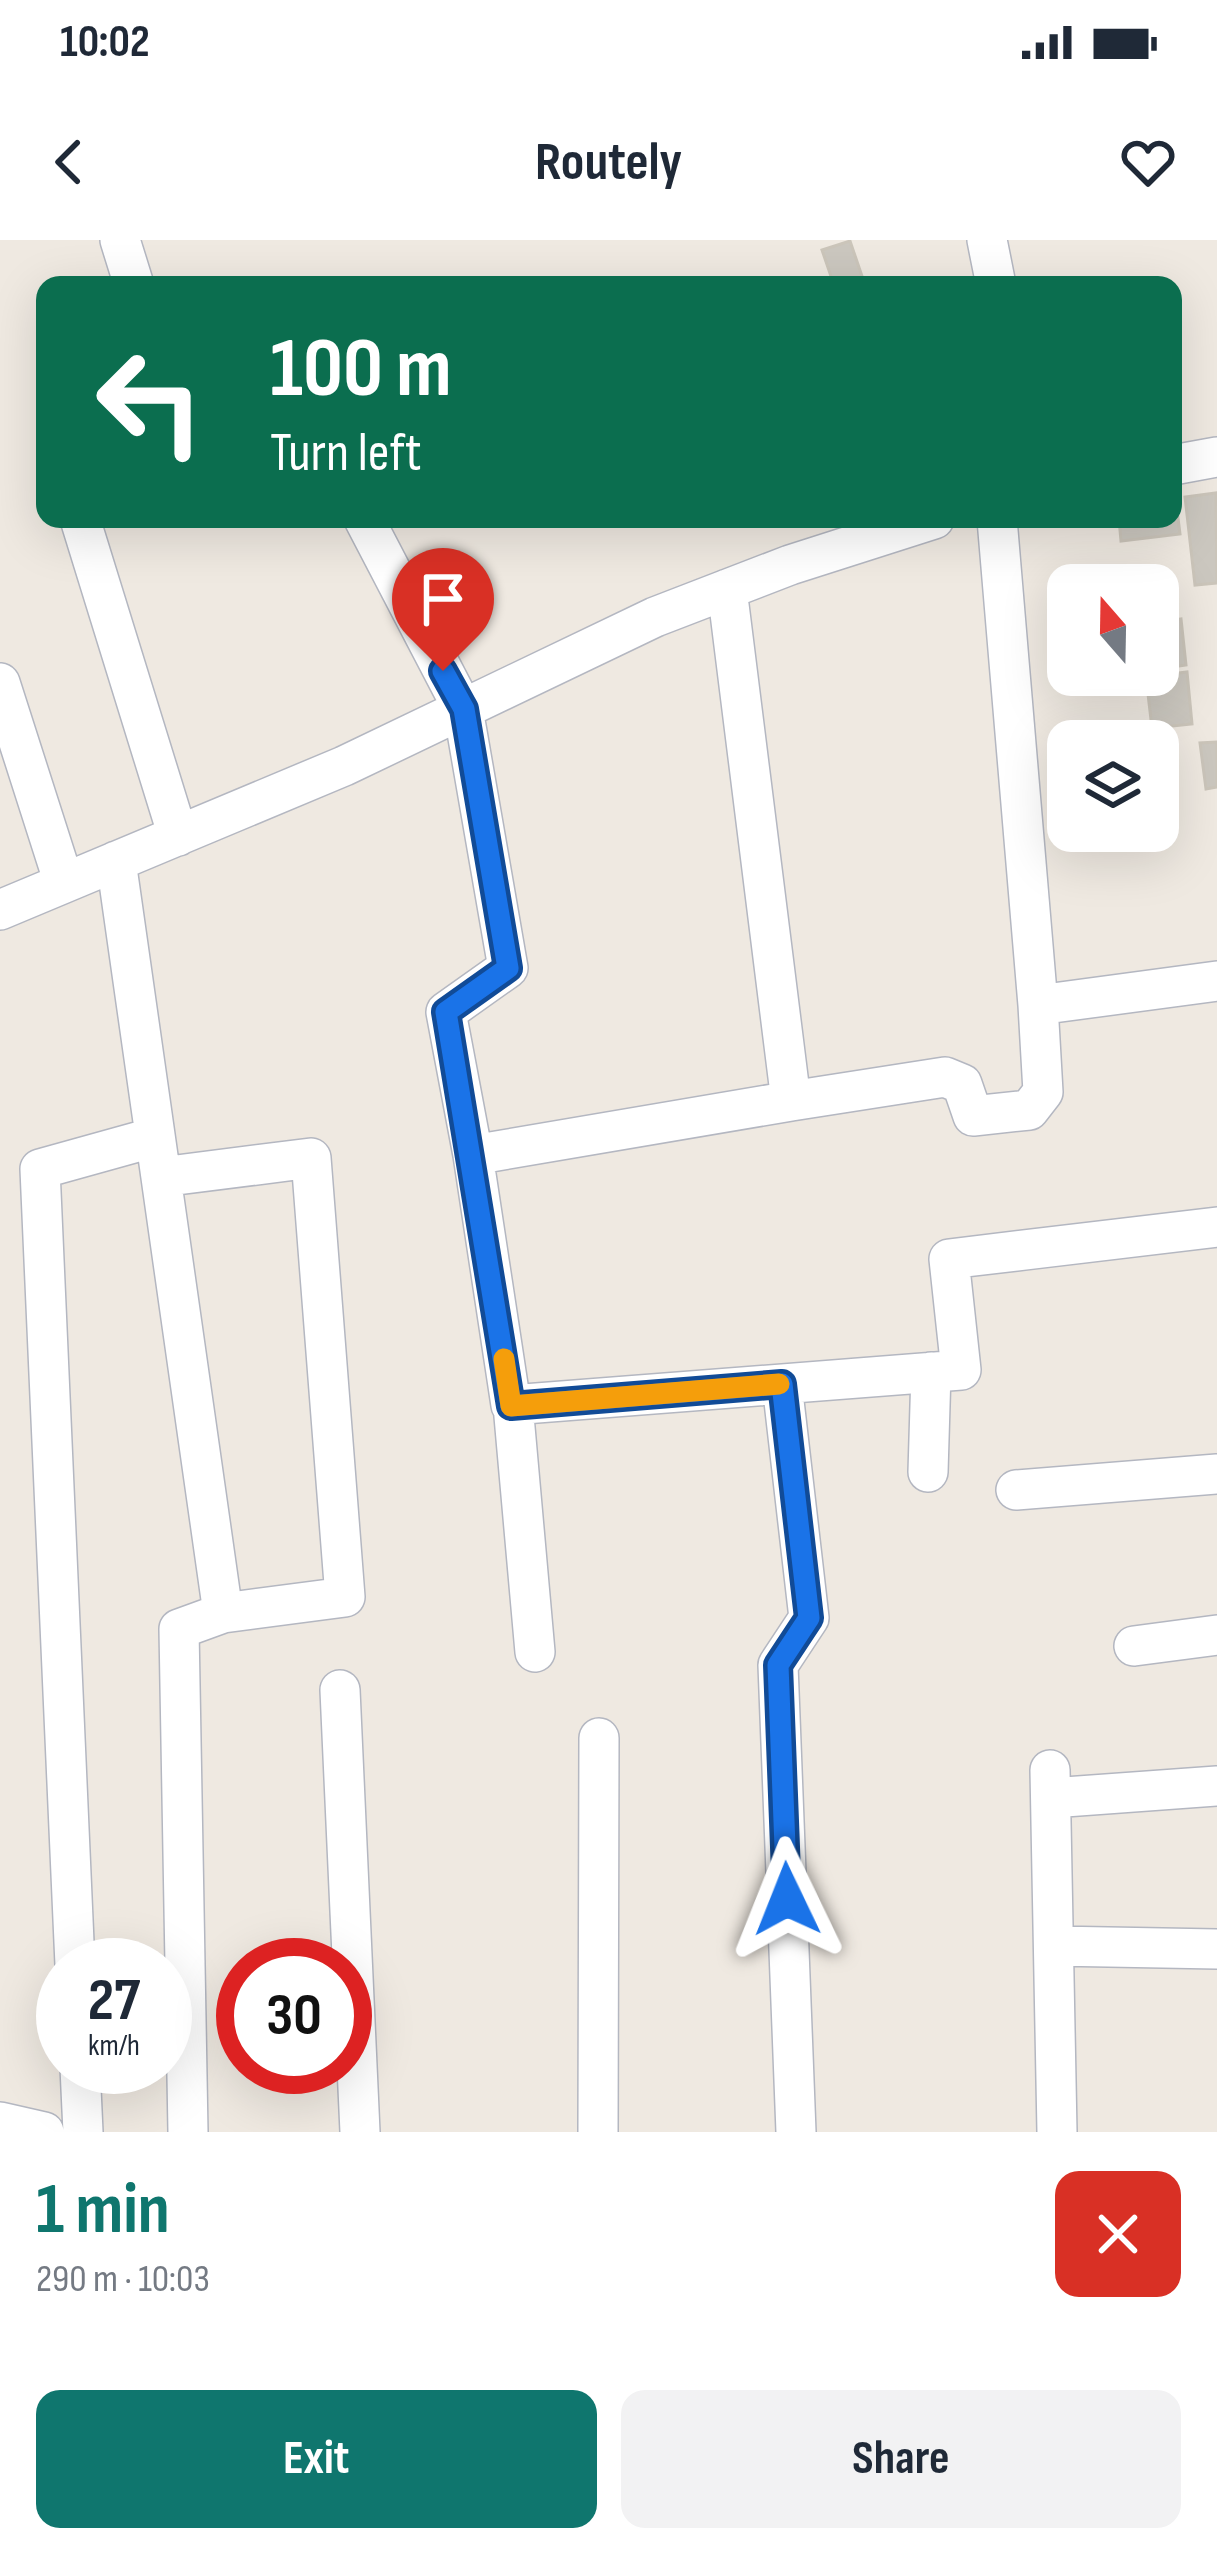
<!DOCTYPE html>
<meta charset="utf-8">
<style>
body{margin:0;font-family:"Sofia Sans Condensed",sans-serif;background:#f2f2f3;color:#1f2937;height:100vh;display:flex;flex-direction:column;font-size:45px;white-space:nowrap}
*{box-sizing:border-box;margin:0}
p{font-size:39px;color:#747a83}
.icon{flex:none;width:66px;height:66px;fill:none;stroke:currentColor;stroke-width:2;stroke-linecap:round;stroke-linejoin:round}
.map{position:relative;height:1892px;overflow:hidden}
.drawer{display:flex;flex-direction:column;background:#fff;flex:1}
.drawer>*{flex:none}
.guide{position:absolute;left:36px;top:36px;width:1146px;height:252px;border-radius:24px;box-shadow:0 12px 48px #0002;background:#0b6e4f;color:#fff;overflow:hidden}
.needle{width:78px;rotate:340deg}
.controls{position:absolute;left:1047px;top:324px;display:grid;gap:24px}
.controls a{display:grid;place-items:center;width:132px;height:132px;border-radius:24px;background:#fff;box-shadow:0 12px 48px #0002;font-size:60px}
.speed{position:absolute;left:36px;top:1698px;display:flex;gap:24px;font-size:60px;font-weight:700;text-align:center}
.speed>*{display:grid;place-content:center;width:156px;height:156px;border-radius:50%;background:#fff;box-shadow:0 12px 48px #0002;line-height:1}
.speed small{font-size:30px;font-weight:400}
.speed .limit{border:18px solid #d22;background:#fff;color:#111}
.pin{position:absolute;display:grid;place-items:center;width:102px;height:102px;color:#fff;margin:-123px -51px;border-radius:50% 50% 50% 0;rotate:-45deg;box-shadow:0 0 12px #0007}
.pin .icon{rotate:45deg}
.me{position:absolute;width:132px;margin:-66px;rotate:358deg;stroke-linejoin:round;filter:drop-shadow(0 0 9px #0008)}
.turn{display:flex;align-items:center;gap:42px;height:252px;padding:0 36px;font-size:54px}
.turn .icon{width:156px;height:156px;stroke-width:2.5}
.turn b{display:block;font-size:84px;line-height:102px}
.round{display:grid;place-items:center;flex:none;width:126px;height:126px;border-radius:24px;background:#f2f2f3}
.head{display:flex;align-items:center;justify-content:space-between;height:204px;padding:0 36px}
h1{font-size:72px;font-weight:700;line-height:90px;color:#0f766e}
.primary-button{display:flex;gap:24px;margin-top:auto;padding:24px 36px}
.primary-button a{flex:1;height:138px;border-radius:24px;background:#0f766e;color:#fff;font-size:48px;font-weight:700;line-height:138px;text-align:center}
.primary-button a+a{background:#f2f2f3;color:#1f2937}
.status{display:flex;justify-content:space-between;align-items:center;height:84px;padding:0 60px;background:#fff;direction:ltr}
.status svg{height:33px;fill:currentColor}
header{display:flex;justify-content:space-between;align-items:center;height:156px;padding:0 36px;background:#fff;font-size:54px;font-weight:700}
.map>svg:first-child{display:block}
.building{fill:#cbc7bf;stroke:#cbc5ba;stroke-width:3}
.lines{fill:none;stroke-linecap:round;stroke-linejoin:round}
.minor-casing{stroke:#b4b7c1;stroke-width:42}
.minor{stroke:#fff;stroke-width:39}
.route-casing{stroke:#114b97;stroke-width:30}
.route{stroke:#1a73e8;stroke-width:21}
.slow{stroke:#f59e0b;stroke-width:21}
</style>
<div class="status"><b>10:02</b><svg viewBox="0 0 49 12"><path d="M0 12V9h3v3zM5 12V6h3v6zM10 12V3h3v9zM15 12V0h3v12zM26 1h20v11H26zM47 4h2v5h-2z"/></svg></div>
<header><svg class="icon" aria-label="back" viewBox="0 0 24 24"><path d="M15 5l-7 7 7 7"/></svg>Routely<svg class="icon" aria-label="heart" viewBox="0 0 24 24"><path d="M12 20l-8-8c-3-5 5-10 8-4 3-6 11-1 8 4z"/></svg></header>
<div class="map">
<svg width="1217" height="1892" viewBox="0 0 1217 1892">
<rect width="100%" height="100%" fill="#efe9e1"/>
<path class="building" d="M 850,1 L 865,45 L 834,45 L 822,10 Z
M 1216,253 L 1217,343 L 1195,345 L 1185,257 Z
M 1175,254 L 1180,294 L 1121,301 L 1119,279 L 1173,279 Z
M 1181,379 L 1186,425 L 1158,429 L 1158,382 Z
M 1187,432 L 1192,484 L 1152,488 L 1146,437 Z
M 1217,502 L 1217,547 L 1206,549 L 1200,503 Z"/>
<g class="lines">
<defs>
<path id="minor" d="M 120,0 L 134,45
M 987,0 L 996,45
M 1173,225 L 1217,217
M 80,279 L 178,596
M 364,279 L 463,469 L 508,728 L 446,772 L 473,915 L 791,861 L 727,349
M 997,279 L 1038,765 L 1217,741
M 0,443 L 64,643
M 116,621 L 223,1373 L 179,1389 L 188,1892
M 0,670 L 344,526 L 655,377 L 790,325 L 934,279
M 791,861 L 945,837 L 962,844 L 973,876 L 1029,870 L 1043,852 L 1038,765
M 473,915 L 511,1165 L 961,1130 L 949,1019 L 1217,987
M 161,937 L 311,918 L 345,1357 L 223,1373
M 782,1144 L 809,1378 L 778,1425 L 796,1892
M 513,1165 L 535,1412
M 928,1232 L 931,1132
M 1016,1250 L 1217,1234
M 1134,1406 L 1217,1395
M 340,1450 L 360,1892
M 1050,1530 L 1057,1892
M 1051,1558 L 1217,1546
M 1054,1706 L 1217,1709
M 75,1725 L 40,929 L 155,897
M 80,1827 L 83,1892
M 0,1882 L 44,1892
M 598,1892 L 599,1498"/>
</defs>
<use href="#minor" class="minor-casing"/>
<use href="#minor" class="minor"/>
</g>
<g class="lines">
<defs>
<path id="route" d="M 443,431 L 464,469 L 508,728 L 446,772 L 511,1166 L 782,1144 L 809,1378 L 778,1425 L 787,1659"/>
</defs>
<use href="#route" class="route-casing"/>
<use href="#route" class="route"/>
<path class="slow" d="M 504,1119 L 511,1166 L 779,1144"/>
</g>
</svg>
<div class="controls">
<a><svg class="needle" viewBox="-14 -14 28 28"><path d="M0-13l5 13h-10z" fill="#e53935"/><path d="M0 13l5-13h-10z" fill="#747a83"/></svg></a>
<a><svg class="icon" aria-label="layers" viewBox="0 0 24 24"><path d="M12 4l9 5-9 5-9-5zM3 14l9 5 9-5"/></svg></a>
</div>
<div class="speed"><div>27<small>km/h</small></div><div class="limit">30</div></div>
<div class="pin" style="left:443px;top:431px;background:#d93025"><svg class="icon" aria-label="arrive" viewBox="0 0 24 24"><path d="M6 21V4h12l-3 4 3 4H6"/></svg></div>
<svg class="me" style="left:787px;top:1659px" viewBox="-20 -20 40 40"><path d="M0-17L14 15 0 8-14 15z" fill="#1a73e8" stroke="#fff" stroke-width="4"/></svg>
<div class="guide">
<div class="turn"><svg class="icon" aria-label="left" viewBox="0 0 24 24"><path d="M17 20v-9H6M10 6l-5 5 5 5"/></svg><div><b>100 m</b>Turn left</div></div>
</div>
</div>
<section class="drawer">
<div class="head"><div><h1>1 min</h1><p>290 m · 10:03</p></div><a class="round" style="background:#d93025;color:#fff"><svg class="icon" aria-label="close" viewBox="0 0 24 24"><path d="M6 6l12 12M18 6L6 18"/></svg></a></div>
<div class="primary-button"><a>Exit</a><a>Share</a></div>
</section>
